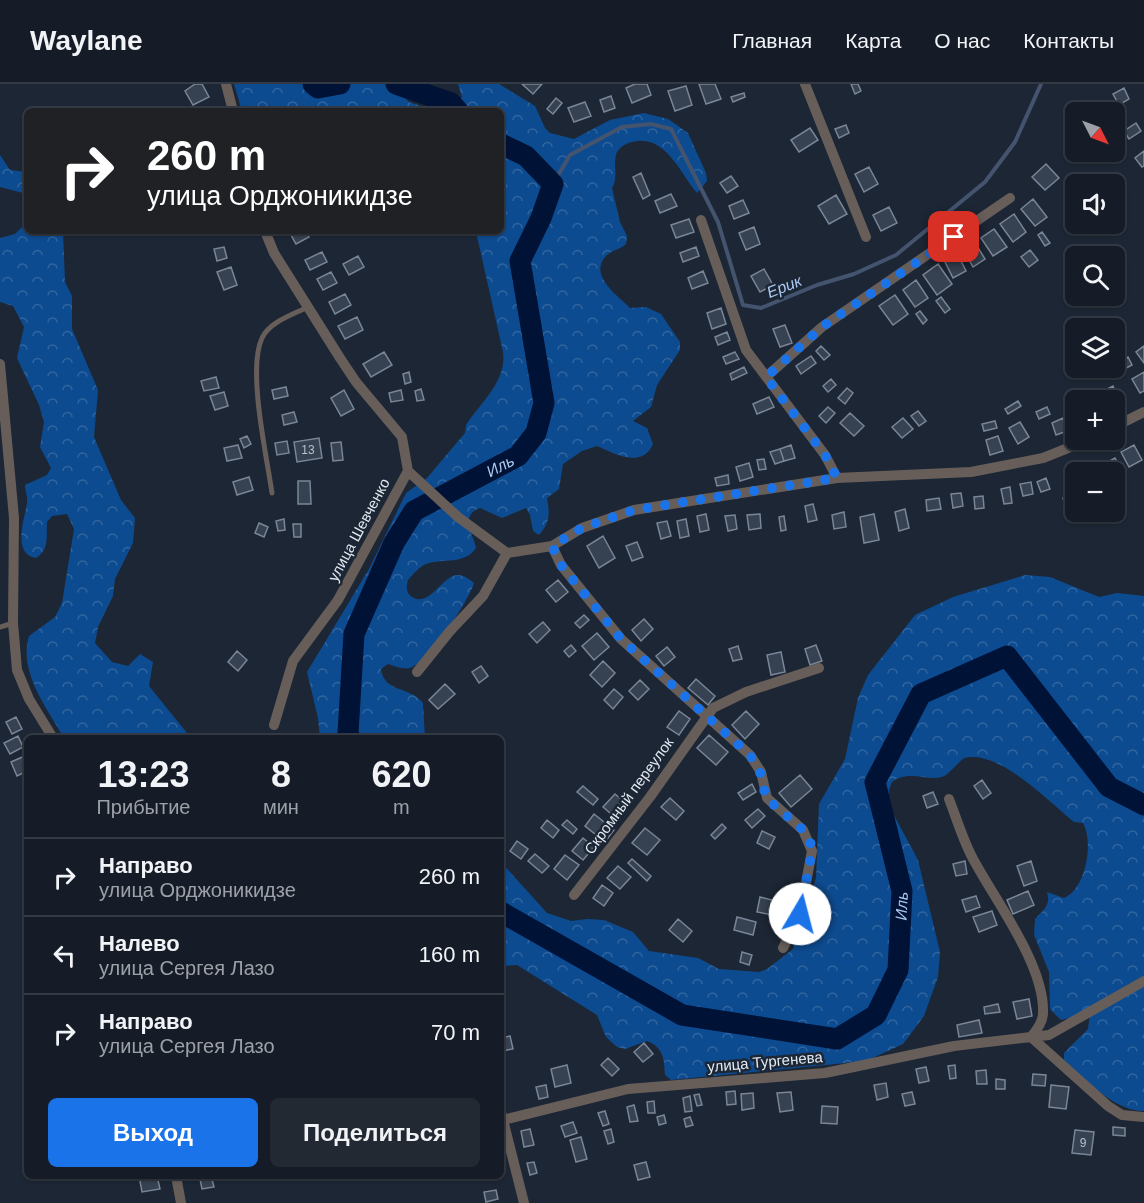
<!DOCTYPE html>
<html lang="ru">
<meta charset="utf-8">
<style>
body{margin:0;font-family:Helvetica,sans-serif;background:#222933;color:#f1f3f6;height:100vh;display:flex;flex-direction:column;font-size:22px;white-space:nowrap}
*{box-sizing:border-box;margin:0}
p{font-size:20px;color:#9da1a7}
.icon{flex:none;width:33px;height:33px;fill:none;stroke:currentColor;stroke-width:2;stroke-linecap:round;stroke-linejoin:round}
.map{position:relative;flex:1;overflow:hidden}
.panel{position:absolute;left:24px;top:651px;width:480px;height:444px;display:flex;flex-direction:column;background:#151c27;border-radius:9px;box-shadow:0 2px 4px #0004,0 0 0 2px #343a44}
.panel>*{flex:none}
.hud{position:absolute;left:24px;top:24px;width:480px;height:126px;border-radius:9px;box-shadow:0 2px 4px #0004,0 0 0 2px #343a44;background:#202124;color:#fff;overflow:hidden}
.needle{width:39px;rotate:132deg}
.buttons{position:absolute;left:1065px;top:18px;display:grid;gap:12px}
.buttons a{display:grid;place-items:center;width:60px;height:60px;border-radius:9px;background:#151c27;box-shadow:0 2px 4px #0004,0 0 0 2px #343a44;font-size:30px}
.pin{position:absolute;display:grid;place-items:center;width:51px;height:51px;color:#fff;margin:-26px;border-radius:12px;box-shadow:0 3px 9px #0006}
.me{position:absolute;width:66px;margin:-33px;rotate:8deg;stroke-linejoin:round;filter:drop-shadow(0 0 4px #0008)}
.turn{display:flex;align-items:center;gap:21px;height:126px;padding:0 24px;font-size:27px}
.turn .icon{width:78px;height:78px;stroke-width:2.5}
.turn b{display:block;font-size:42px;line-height:51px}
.eta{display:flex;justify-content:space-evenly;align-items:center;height:102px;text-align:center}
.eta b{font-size:36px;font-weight:800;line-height:42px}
.button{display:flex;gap:12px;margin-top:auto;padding:12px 24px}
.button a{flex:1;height:69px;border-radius:9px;background:#1a73e8;color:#fff;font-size:24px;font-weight:800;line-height:69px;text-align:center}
.button a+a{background:#222933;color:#f1f3f6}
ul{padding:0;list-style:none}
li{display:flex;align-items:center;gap:18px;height:78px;padding:0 24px;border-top:2px solid #343a44}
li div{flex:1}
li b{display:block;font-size:22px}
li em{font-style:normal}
header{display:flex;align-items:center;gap:36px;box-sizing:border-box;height:84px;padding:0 30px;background:#151c27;border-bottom:2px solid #343a44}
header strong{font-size:28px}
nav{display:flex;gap:33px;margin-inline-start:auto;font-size:21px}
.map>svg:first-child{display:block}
.forest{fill:url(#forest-crowns)}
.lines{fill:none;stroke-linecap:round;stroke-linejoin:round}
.stream{stroke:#44536e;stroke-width:4}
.river{stroke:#001235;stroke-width:21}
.building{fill:#364151;stroke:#798697;stroke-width:1.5}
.service{stroke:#675e5a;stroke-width:5}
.minor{stroke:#675e5a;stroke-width:10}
.route{stroke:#1a73e8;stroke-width:10;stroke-dasharray:0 18}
.labels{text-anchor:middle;stroke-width:5;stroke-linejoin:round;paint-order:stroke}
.number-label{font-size:12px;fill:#b7c0ca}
.street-label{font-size:15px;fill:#e2eaf3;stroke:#1c2634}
.water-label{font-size:16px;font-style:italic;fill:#abc9f0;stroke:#1c2634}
</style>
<header>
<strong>Waylane</strong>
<nav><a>Главная</a><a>Карта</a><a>О нас</a><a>Контакты</a></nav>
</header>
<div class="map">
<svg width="1144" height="1119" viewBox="0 0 1144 1119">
<defs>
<pattern id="forest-crowns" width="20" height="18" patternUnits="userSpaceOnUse" patternTransform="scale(1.5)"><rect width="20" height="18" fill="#0d4b90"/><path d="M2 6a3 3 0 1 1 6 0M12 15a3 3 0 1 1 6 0" fill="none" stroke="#3065a0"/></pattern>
</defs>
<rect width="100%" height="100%" fill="#1c2634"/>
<path class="forest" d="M 234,0 L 398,0 L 398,7 L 409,18 L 436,27 L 242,27 Z
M 458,0 L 499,0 L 535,22 L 545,44 L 550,49 L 574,55 L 610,36 L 644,29 L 668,35 L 688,49 L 706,89 L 707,97 L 697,109 C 680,89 665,49 632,58 C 625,60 621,62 617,68 C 612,79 619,93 612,104 L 620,138 L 627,152 L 626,160 C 619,166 611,166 605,173 C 589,192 618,212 630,224 L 646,223 L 661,230 L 680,258 L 680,266 L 657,301 L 651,323 L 633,337 L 647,344 L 653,360 C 642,385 615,370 597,362 L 582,367 L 563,380 L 559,405 L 547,414 C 550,430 550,438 539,451 L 533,447 L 530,431 L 526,424 L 502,434 L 480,424 C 459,432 473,449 476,464 C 465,481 443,474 426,480 C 419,483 413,490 408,496 C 406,504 406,509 412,513 C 428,523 440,497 453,492 C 461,489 468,494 474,499 C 469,517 427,579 410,584 C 403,586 395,582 388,580 L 381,585 C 384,609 410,602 423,619 L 425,654 L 320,654 L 318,634 L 307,588 L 369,485 L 406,409 L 427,394 L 465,349 L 466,341 C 481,318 507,297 503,268 L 477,152 L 473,147 L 501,147 L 501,27 L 448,27 L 462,13 Z
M 0,71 L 10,86 L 27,88 L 27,110 L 0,103 Z
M 27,138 L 27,147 L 63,147 L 65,198 L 72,212 L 72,245 L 98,306 L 94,353 L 121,416 L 135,434 L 133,459 L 115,495 L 113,512 L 98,543 L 95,559 L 112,578 L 128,582 L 140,570 L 153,578 L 149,602 L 191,654 L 64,654 C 47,624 18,587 29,552 L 55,533 L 62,519 L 74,445 L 67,430 L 52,432 L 47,438 C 46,452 50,465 36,474 C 12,470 24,436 27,420 C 28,414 25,407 25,401 L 47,391 L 51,384 L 40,363 L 44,338 L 39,321 L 17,274 L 24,243 L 13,222 L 0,218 L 0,154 L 15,150 Z
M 1025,491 L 1050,493 L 1099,513 L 1117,509 L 1144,512 L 1144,1027 C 1114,1027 1086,996 1064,976 L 1064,969 L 1088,945 L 1090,929 L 1061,936 L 1050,925 L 1049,888 L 1034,851 L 1035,835 C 1044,826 1051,821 1047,808 L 1064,814 C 1086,805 1094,758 1083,739 L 1074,738 C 1048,717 999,665 964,674 C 958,679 952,686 946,691 C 932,700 910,684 892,698 L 889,706 L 889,722 L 918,776 L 940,868 L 938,893 L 924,932 L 903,960 L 866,977 L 671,996 L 665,991 C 664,975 664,964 647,957 L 625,965 L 617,963 L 606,953 L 597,931 L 517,881 L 501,882 L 501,778 L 547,829 L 571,837 L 587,835 L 604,836 L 633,848 L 649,867 L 698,874 L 719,885 L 759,888 L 767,885 L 793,865 L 816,794 L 819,720 L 845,675 L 858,614 L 868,591 L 915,531 L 953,513 Z"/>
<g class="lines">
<path class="stream" d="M 553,100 L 570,71 L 622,43 L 651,40 L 671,45 L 718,138 L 743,221 L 761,224 L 817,201 L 854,190 L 896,171 L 985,98 L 1015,58 L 1041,0"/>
<g class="river">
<path d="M 313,0 L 318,4 L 340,0"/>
<path d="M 396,0 L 451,19 L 458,27"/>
<path id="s1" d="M 350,654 L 348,649 L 354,550 L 394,459 L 414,427 L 518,372 L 536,349 L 544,319 L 520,177 L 541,134 L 553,100 L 526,72 L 501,60"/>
<path id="s2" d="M 501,828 L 682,931 L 837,955 L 876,931 L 898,886 L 902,807 L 875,698 L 921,610 L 1007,572 L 1109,703 L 1144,721"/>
</g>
</g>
<path class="building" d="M 195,0 L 202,0 L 209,13 L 193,21 L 185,7 Z
M 522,0 L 542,0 L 533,10 Z
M 635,0 L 647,0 L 651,11 L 632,19 L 626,4 Z
M 699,0 L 715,0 L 721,15 L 706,20 Z
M 851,0 L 858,0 L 861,7 L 855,10 Z
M 686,2 L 692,21 L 675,27 L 668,7 Z
M 1124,4 L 1129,15 L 1119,21 L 1113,10 Z
M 744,9 L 745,13 L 733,18 L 731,13 Z
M 611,12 L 615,24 L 604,28 L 600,16 Z
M 556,14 L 562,19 L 553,30 L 547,25 Z
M 585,18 L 591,32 L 574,38 L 568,24 Z
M 1136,39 L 1141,47 L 1129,55 L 1124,47 Z
M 846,41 L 849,49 L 839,54 L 835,45 Z
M 810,44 L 818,56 L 799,68 L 791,56 Z
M 1144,67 L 1144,82 L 1142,83 L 1135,74 Z
M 1046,80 L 1059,94 L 1045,106 L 1032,93 Z
M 869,83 L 878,100 L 864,108 L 855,90 Z
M 641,89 L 650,111 L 643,115 L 633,93 Z
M 731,92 L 738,102 L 727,109 L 720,99 Z
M 671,110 L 677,122 L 660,129 L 655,117 Z
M 836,111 L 847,130 L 829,140 L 818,122 Z
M 1033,115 L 1047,133 L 1035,142 L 1021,125 Z
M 743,116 L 749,129 L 734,135 L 729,122 Z
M 889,123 L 897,139 L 881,147 L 873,131 Z
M 1014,130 L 1026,148 L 1013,158 L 1000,140 Z
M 689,135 L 694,148 L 676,154 L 671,141 Z
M 754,143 L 760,160 L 746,166 L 739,149 Z
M 994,145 L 1007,163 L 993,172 L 981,154 Z
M 299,147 L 306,147 L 309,153 L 296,160 L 291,151 Z
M 1042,148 L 1050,159 L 1045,162 L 1038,151 Z
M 974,157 L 985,175 L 973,183 L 962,164 Z
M 224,163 L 227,174 L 217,177 L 214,165 Z
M 696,163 L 699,172 L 683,178 L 680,169 Z
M 1030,166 L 1038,176 L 1029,183 L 1021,173 Z
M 322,168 L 327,178 L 310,186 L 305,176 Z
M 957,169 L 966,187 L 953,194 L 944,176 Z
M 358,172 L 364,183 L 349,191 L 343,180 Z
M 938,180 L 952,200 L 937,211 L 923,191 Z
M 231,183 L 237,201 L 224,206 L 217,188 Z
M 764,185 L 773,201 L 760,208 L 751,192 Z
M 703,187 L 708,199 L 692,205 L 688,194 Z
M 331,188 L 337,199 L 323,206 L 317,195 Z
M 916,196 L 928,214 L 915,223 L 903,206 Z
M 345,210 L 351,221 L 335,230 L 329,218 Z
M 895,211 L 908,230 L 893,241 L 879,222 Z
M 941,213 L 950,225 L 945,229 L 936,217 Z
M 721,224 L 726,240 L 712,245 L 707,229 Z
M 920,227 L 927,236 L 923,240 L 916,230 Z
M 357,233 L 363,246 L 345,255 L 338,242 Z
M 785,241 L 792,259 L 780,263 L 773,245 Z
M 727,248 L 730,256 L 718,261 L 715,253 Z
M 821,262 L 830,271 L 824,276 L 816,267 Z
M 1144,262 L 1144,279 L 1136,268 Z
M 384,268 L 392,281 L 371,293 L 363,280 Z
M 735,268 L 739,275 L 726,280 L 723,273 Z
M 811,272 L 816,279 L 801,290 L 796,282 Z
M 1128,273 L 1132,281 L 1121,287 L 1117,278 Z
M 744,283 L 747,289 L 732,296 L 730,290 Z
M 409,288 L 411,298 L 405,300 L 403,290 Z
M 1144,288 L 1144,307 L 1140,309 L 1132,295 Z
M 216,293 L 219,304 L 204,307 L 201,297 Z
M 831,295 L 836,301 L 828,308 L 823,302 Z
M 1113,302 L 1118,316 L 1114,317 L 1109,316 L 1105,306 Z
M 286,303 L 288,312 L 274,315 L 272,306 Z
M 847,304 L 853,309 L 845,320 L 838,314 Z
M 421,305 L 424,316 L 417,317 L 415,307 Z
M 344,306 L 354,325 L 341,332 L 331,314 Z
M 401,306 L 403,316 L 391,318 L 389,309 Z
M 224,308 L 228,322 L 215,326 L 210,312 Z
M 769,313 L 774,323 L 757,330 L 753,320 Z
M 1018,317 L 1021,322 L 1008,330 L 1005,325 Z
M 828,323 L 835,329 L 826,339 L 819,332 Z
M 1047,323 L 1050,330 L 1039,335 L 1036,328 Z
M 918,327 L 926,337 L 919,342 L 911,332 Z
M 294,328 L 297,338 L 284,341 L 282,331 Z
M 850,329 L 864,342 L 854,352 L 840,339 Z
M 903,334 L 913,345 L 902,354 L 892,343 Z
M 1063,334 L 1067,347 L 1056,351 L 1052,339 Z
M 995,337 L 997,344 L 984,347 L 982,340 Z
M 1020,338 L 1029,353 L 1018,360 L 1009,344 Z
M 247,352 L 251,360 L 244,364 L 240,355 Z
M 998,352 L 1003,367 L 990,371 L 986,356 Z
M 319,354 L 322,374 L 297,378 L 294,358 Z
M 287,357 L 289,369 L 277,371 L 275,359 Z
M 341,358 L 343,376 L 333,377 L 331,359 Z
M 238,361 L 242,374 L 227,377 L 224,364 Z
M 791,361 L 795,374 L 784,377 L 780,365 Z
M 1134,361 L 1142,376 L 1129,383 L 1121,368 Z
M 780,365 L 784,377 L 775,380 L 770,368 Z
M 1115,374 L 1119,381 L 1110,386 L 1106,379 Z
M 764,375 L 766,385 L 759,386 L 757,376 Z
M 749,379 L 753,393 L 740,397 L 736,383 Z
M 1098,380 L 1101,388 L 1090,388 L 1088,384 Z
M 728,391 L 729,400 L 717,402 L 715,394 Z
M 249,393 L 253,406 L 237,411 L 233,398 Z
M 1046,394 L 1050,405 L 1041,408 L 1037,398 Z
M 298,397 L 310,397 L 311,420 L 298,420 Z
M 1031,398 L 1033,410 L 1023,412 L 1020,400 Z
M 1010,403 L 1012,419 L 1004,420 L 1001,405 Z
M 961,409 L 963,422 L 953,424 L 951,410 Z
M 983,412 L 984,424 L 975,425 L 974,413 Z
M 1070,412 L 1074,427 L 1067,429 L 1063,414 Z
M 939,414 L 941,425 L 927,427 L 926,416 Z
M 813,420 L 817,436 L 808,438 L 805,422 Z
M 905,425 L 909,444 L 899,447 L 895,428 Z
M 844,428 L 846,443 L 834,445 L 832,431 Z
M 1085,428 L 1100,428 L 1102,433 L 1089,438 Z
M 706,430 L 709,446 L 700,448 L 697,432 Z
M 760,430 L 761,444 L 749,446 L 747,431 Z
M 874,430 L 879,456 L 864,459 L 860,433 Z
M 735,431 L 737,445 L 728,447 L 725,432 Z
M 784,432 L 786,446 L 781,447 L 779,433 Z
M 284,435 L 285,446 L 278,447 L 276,437 Z
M 686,435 L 689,452 L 680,454 L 677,437 Z
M 667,437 L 671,452 L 661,455 L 657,439 Z
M 259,439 L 268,443 L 264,453 L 255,449 Z
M 293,440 L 301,440 L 301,453 L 294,453 Z
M 603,452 L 615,474 L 599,484 L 587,462 Z
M 637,458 L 643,473 L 632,477 L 626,462 Z
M 558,496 L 568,508 L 556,518 L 546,506 Z
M 584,531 L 589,536 L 580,544 L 575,539 Z
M 644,535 L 653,545 L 641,557 L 632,546 Z
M 543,538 L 550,546 L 537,559 L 529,550 Z
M 597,549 L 609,563 L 594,576 L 582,562 Z
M 571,561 L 576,567 L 569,573 L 564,567 Z
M 816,561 L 822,577 L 810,581 L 805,565 Z
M 738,562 L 742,575 L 733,577 L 729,565 Z
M 667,563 L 675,573 L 664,582 L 656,572 Z
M 237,567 L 247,576 L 238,587 L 228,578 Z
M 781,568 L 785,588 L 771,591 L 767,571 Z
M 603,577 L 615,589 L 602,603 L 590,591 Z
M 481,582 L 488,592 L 479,599 L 472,588 Z
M 696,595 L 715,612 L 708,621 L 688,604 Z
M 640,596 L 649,605 L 638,616 L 629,607 Z
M 445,600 L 455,610 L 438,625 L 429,616 Z
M 614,605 L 623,613 L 613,625 L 604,616 Z
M 679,627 L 690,635 L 679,651 L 667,643 Z
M 746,627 L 759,640 L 745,655 L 732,641 Z
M 16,633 L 22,645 L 12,650 L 6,638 Z
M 709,651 L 728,668 L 716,681 L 697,664 Z
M 18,652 L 23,663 L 10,670 L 4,659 Z
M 27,671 L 27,687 L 17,692 L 11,678 Z
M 800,691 L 812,705 L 791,723 L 779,709 Z
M 982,696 L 991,709 L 983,715 L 974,702 Z
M 752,700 L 756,708 L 743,716 L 738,709 Z
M 583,702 L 598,715 L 593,721 L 577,708 Z
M 933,708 L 938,720 L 927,724 L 923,712 Z
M 615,710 L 629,722 L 617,735 L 603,723 Z
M 670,714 L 684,727 L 676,736 L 661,723 Z
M 758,725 L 765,732 L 752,744 L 745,736 Z
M 594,730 L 614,746 L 605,758 L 585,742 Z
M 547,736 L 559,746 L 553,754 L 541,744 Z
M 567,736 L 577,745 L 573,750 L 562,741 Z
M 722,740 L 726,744 L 715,755 L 711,751 Z
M 645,744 L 660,756 L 647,771 L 632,759 Z
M 762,747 L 775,753 L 769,765 L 757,759 Z
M 583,754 L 594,763 L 583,776 L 572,767 Z
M 517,757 L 528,765 L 521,775 L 510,767 Z
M 535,770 L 549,782 L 542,789 L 528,777 Z
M 565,771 L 579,781 L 567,796 L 554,785 Z
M 632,775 L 651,792 L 647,797 L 628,779 Z
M 965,777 L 967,790 L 956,792 L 953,780 Z
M 1031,777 L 1037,797 L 1024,802 L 1017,782 Z
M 618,782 L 631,793 L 620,805 L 607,794 Z
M 602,801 L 613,809 L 604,822 L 593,814 Z
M 1028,807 L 1034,821 L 1013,830 L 1007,816 Z
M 976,812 L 980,823 L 966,828 L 962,816 Z
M 760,813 L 776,817 L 773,831 L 757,828 Z
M 992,827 L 997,841 L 979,848 L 973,833 Z
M 737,833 L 756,838 L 753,851 L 734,846 Z
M 678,835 L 692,847 L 683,858 L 669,846 Z
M 742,868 L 752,871 L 749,881 L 740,878 Z
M 1029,915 L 1032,932 L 1017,935 L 1013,918 Z
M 998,920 L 1000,928 L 985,930 L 984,923 Z
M 979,936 L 982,949 L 959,953 L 957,941 Z
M 510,952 L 513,965 L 501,967 L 501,954 Z
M 644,959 L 653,970 L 643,978 L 634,968 Z
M 608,974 L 619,985 L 612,992 L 601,981 Z
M 567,981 L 571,999 L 555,1003 L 551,985 Z
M 955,981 L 956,994 L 950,995 L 948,982 Z
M 926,983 L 929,997 L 919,999 L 916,985 Z
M 986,986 L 987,1000 L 977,1000 L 976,987 Z
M 1033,990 L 1046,991 L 1045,1002 L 1032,1001 Z
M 996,995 L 1005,996 L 1005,1005 L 996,1005 Z
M 886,999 L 888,1013 L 877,1016 L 874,1001 Z
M 546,1001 L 548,1013 L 539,1015 L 536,1003 Z
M 1051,1001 L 1069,1003 L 1066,1025 L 1049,1023 Z
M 735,1007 L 736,1020 L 727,1021 L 726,1008 Z
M 791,1008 L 793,1026 L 780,1028 L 777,1009 Z
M 912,1008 L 915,1020 L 905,1022 L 902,1010 Z
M 753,1009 L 754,1024 L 742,1026 L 741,1010 Z
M 699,1010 L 702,1021 L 697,1022 L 694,1011 Z
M 690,1012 L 692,1027 L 685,1028 L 683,1014 Z
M 654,1017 L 655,1029 L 648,1029 L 647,1018 Z
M 634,1021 L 638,1037 L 630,1038 L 627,1023 Z
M 822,1022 L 838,1023 L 837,1040 L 821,1039 Z
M 605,1027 L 609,1040 L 603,1042 L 598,1029 Z
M 664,1031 L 666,1039 L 659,1041 L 657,1033 Z
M 690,1033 L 693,1041 L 686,1043 L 684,1035 Z
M 573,1038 L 577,1049 L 565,1053 L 561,1042 Z
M 1113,1043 L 1125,1044 L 1125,1052 L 1113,1051 Z
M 530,1045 L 534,1061 L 524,1063 L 521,1047 Z
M 611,1045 L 614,1058 L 608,1060 L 604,1047 Z
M 1075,1046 L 1094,1048 L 1091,1071 L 1072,1069 Z
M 581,1053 L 587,1075 L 576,1078 L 570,1056 Z
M 534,1078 L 537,1089 L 530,1091 L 527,1079 Z
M 646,1078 L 650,1093 L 638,1096 L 634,1081 Z
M 139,1092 L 157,1092 L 160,1105 L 142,1108 Z
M 211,1092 L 214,1103 L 202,1105 L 200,1095 Z
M 496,1106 L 498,1115 L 486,1118 L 484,1108 Z"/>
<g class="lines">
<path class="service" d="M 272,409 C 267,373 247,286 262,254 C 269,238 294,230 308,223
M 0,543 L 13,539"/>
<path class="minor" d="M 226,0 L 233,27
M 805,0 L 866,153
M 701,136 L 746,266 L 825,371 L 837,394
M 265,147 L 274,169 L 340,274 L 356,298 L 402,353 L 408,387 L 338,516 L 293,577 L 274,641
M 0,280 L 14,434 L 13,539 L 17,586 L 29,615 L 53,654
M 766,293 L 822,243 L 1010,114
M 1114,343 L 1144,328
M 408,387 L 458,433 L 507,469
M 552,462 L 561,481 L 621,555 L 750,671 L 761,688 L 767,714 L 803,746 L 812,767 L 800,830 L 783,864
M 417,588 L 450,547 L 483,512 L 507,469 L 552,462 L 582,444 L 634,426 L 837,394 L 971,388 L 1043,374 L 1088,356
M 949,715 C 956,733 962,753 971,771 C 993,814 1045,880 1043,929 C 1043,938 1037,946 1031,953
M 574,811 L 650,713 L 713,624 L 746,608 L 819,584
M 1031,953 L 1049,951 L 1144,897
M 501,1028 L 524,1119
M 503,1036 L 628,1005 L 825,989 L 954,962 L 1031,953 L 1108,1022 L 1122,1031 L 1144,1033
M 176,1092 L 181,1119"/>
</g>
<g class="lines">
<path class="route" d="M 800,830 L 812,767 L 810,757 L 803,746 L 766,714 L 760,688 L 750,671 L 621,555 L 561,481 L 552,462 L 582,444 L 634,426 L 837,394 L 825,371 L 766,293 L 822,243 L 954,153"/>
</g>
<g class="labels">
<g class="number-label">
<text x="308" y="370">13</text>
<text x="1083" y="1063">9</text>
</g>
<g class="street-label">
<text transform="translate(359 446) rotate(-62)" y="5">улица Шевченко</text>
<text transform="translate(629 712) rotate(-54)" y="5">Скромный переулок</text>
<text transform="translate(765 978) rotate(-5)" y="5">улица Тургенева</text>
</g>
<g class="water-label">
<text transform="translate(784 202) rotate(-22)" y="6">Ерик</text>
<text dy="6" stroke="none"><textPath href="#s1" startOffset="339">Иль</textPath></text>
<text dy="6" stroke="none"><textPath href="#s2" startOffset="525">Иль</textPath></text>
</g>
</g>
</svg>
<div class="buttons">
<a><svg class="needle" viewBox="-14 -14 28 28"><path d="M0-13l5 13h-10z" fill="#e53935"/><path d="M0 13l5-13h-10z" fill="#9da1a7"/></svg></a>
<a><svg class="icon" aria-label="sound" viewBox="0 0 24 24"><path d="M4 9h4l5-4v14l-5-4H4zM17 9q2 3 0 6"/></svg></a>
<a><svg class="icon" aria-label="search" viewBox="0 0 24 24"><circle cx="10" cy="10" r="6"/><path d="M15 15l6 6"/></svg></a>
<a><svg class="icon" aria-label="layers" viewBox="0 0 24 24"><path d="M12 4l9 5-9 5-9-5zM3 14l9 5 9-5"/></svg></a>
<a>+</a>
<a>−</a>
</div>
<div class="pin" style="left:954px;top:153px;background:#d93025"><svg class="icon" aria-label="arrive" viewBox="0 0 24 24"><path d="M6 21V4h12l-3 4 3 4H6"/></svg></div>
<svg class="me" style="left:800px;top:830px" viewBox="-20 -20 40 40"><circle r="19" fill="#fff"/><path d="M0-13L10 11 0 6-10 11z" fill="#1a73e8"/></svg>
<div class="hud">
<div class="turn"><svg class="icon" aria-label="right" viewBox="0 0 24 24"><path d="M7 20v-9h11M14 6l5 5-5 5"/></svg><div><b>260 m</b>улица Орджоникидзе</div></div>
</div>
<section class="panel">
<div class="eta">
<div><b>13:23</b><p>Прибытие</p></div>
<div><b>8</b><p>мин</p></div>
<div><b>620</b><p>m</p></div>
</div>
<ul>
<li><svg class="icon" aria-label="right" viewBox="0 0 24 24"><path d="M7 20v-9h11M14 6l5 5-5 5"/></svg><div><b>Направо</b><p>улица Орджоникидзе</p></div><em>260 m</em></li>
<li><svg class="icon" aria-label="left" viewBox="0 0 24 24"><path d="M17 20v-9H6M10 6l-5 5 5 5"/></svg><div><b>Налево</b><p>улица Сергея Лазо</p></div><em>160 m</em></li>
<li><svg class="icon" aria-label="right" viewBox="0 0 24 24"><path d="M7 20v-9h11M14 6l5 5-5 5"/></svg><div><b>Направо</b><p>улица Сергея Лазо</p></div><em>70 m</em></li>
</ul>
<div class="button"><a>Выход</a><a>Поделиться</a></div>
</section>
</div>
